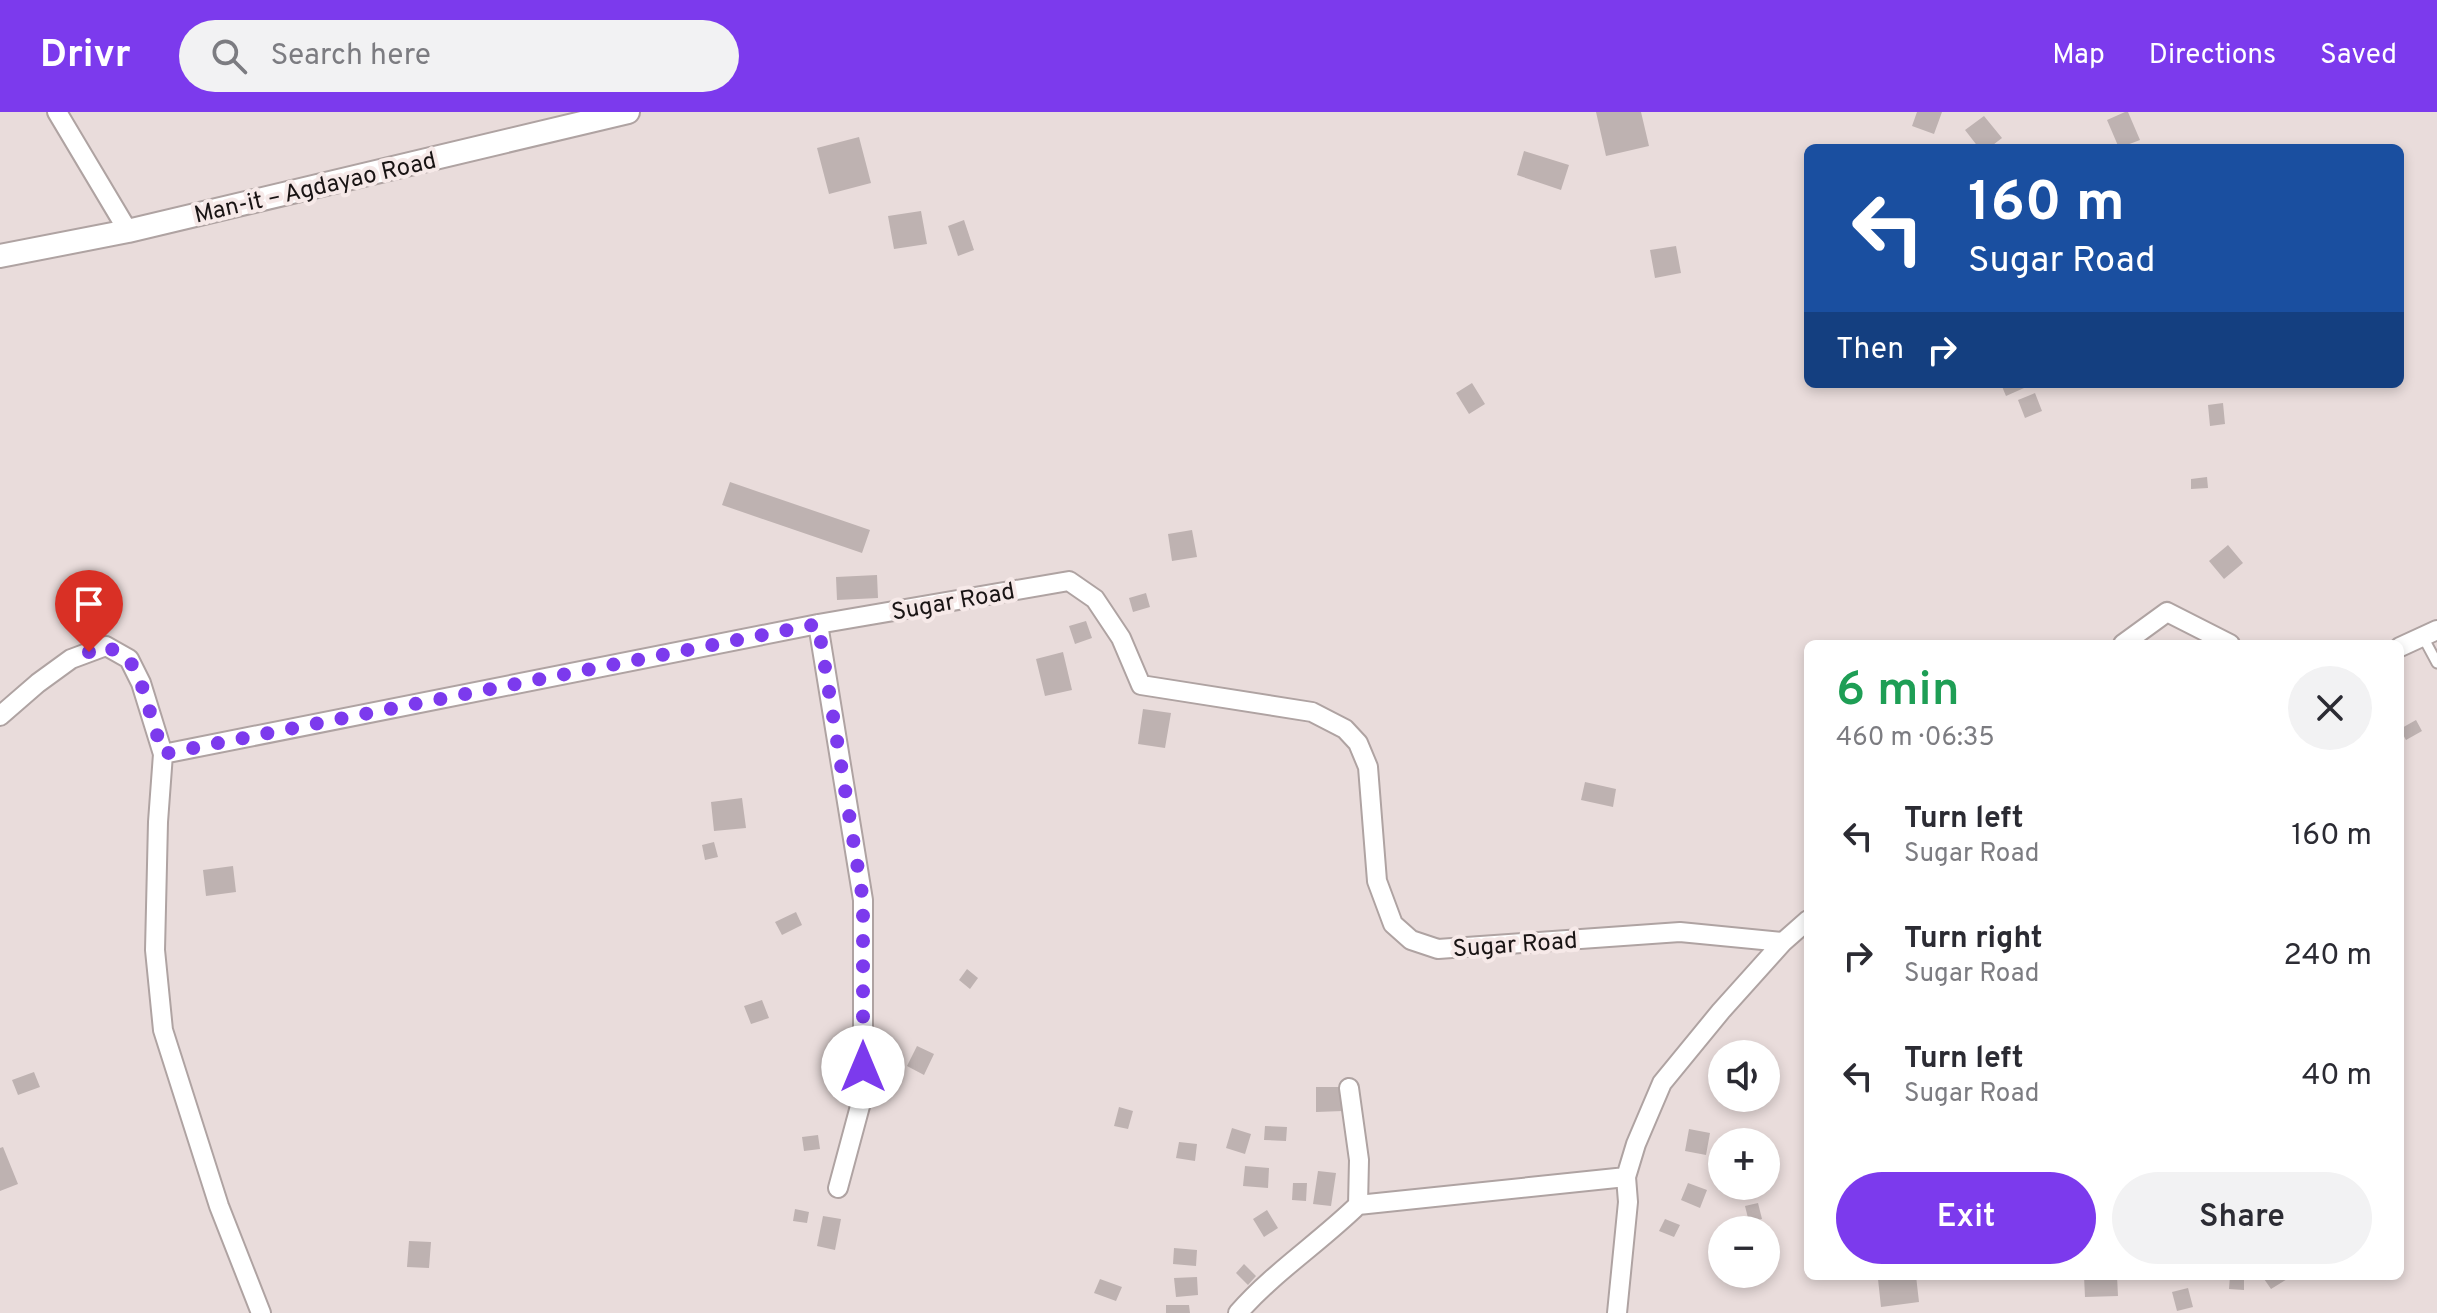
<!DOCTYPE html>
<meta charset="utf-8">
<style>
body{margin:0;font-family:Overpass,sans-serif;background:#f2f2f3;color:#2b2b33;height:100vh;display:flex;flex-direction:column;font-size:30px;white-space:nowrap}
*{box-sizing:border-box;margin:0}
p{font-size:26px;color:#7c7c81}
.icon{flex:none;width:44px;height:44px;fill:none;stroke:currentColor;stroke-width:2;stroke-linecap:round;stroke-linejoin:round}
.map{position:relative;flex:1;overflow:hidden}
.panel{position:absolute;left:1804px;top:528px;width:600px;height:640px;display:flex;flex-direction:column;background:#fff;border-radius:12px;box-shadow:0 4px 12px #0003}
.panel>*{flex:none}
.banner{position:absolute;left:1804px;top:32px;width:600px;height:244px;border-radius:12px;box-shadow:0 4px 12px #0003;background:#1a4fa0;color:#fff;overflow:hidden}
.tools{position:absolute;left:1708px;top:928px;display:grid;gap:16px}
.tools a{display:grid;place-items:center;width:72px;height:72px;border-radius:50%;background:#fff;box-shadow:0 4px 12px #0003;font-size:40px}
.pin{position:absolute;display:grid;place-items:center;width:68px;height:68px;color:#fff;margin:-82px -34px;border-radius:50% 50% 50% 0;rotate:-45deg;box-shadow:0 0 8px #0007}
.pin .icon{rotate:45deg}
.me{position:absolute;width:88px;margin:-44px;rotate:0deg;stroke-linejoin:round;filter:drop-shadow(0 0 6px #0008)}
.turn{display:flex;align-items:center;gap:28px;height:168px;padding:0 32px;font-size:36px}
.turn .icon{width:104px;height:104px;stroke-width:2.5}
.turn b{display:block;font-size:56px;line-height:68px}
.then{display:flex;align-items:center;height:76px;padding:0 32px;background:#0003;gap:16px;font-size:30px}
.round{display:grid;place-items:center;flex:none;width:84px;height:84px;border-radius:42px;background:#f2f2f3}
.head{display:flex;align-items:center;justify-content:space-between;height:136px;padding:0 32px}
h1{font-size:48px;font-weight:600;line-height:60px;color:#1e9e55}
.action{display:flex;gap:16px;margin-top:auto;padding:16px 32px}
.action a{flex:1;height:92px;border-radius:48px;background:#7c3aed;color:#fff;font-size:32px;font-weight:600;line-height:92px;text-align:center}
.action a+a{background:#f2f2f3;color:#2b2b33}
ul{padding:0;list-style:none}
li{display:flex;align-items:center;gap:24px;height:120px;padding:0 32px}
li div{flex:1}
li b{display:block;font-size:30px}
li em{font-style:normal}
header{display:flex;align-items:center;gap:48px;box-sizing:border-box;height:112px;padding:0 40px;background:#7c3aed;color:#fff}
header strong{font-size:38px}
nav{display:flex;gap:44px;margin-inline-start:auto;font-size:28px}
.search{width:560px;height:72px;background:#f2f2f3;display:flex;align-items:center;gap:20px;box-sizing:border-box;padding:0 28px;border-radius:44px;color:#7c7c81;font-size:30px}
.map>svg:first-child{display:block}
.building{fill:#beb2b1}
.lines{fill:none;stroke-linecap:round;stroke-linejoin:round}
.service-casing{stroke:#afa3a2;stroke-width:13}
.minor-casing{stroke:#afa3a2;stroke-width:22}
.tertiary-casing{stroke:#afa3a2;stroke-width:26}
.service{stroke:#fff;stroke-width:9}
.minor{stroke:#fff;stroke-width:18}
.tertiary{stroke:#fff;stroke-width:22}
.route{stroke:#7c3aed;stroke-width:14;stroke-dasharray:0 25.2}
.labels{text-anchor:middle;stroke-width:8;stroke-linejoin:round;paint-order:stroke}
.street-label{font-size:24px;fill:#191414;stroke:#f6e9e8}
</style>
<header>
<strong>Drivr</strong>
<div class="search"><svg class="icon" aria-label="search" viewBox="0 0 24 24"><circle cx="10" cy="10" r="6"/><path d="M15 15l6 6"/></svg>Search here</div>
<nav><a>Map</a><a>Directions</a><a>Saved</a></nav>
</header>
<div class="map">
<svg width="2437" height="1201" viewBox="0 0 2437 1201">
<rect width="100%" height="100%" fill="#e9dcdb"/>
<path class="building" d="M 1596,0 L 1641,0 L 1649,34 L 1606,44 Z
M 1917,0 L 1942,0 L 1934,22 L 1912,14 Z
M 2125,0 L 2128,0 L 2140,28 L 2119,36 L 2107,8 Z
M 1984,4 L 2002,26 L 1989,36 L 1979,36 L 1965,18 Z
M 859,25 L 871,71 L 829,82 L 817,36 Z
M 1524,39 L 1569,53 L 1561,78 L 1517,63 Z
M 921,99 L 927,132 L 894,137 L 888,104 Z
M 964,108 L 974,138 L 958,144 L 948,114 Z
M 1676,134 L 1681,161 L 1655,166 L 1650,138 Z
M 1472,271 L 1485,292 L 1469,302 L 1456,281 Z
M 2001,272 L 2033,272 L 2006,284 Z
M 2035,281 L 2042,299 L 2025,306 L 2018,288 Z
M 2223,291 L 2225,312 L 2210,314 L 2208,293 Z
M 2207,365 L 2208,376 L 2191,377 L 2191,367 Z
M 730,370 L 870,418 L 862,441 L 722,393 Z
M 1192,418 L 1197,445 L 1172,449 L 1168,422 Z
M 2228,433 L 2243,451 L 2224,467 L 2209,449 Z
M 877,463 L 878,486 L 837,488 L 836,465 Z
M 1146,481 L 1150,495 L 1133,500 L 1129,486 Z
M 1086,509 L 1092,526 L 1075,532 L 1069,514 Z
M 1063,540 L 1072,578 L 1045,584 L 1036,547 Z
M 1143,597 L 1171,601 L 1165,636 L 1138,632 Z
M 2416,608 L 2422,619 L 2406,628 L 2400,617 Z
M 1585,670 L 1616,677 L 1613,695 L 1581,688 Z
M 742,686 L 746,716 L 714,719 L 711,690 Z
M 714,730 L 718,745 L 705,748 L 702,733 Z
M 233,754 L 236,780 L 206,784 L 203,758 Z
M 796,800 L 802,813 L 782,823 L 775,810 Z
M 967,857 L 978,866 L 970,877 L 959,868 Z
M 762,888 L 769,906 L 751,912 L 744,894 Z
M 917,934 L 934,942 L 924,963 L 907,954 Z
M 889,939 L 902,945 L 894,962 L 881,956 Z
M 34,960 L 40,975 L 18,983 L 12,968 Z
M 1316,975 L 1343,975 L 1343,999 L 1316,1000 Z
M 1119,995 L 1133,999 L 1128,1017 L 1114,1014 Z
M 1265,1014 L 1287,1015 L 1286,1029 L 1264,1028 Z
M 1232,1016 L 1251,1022 L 1245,1042 L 1226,1036 Z
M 1689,1017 L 1710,1021 L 1706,1043 L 1685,1039 Z
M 818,1023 L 820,1037 L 804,1039 L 802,1025 Z
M 1179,1030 L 1197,1032 L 1195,1049 L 1176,1046 Z
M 3,1035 L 18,1072 L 0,1079 L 0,1036 Z
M 1245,1054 L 1269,1056 L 1268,1076 L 1243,1074 Z
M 1318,1059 L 1336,1061 L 1331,1094 L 1313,1092 Z
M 1293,1071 L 1307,1071 L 1306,1089 L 1292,1088 Z
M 1688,1071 L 1707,1078 L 1700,1096 L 1681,1088 Z
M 1758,1091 L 1762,1107 L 1749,1110 L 1745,1094 Z
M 795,1097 L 809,1100 L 807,1111 L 793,1109 Z
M 1267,1098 L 1278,1116 L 1264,1125 L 1253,1107 Z
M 823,1104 L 841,1107 L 835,1138 L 817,1134 Z
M 1665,1107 L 1680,1113 L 1674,1125 L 1659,1119 Z
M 409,1129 L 431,1130 L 429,1156 L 407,1155 Z
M 1174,1136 L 1197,1138 L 1196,1154 L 1173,1152 Z
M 1244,1152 L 1256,1164 L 1248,1173 L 1236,1161 Z
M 1901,1164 L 1916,1164 L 1919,1190 L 1881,1195 L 1878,1167 Z
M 2084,1164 L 2117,1164 L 2118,1184 L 2085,1185 Z
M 2230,1164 L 2244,1164 L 2244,1178 L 2229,1177 Z
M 2262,1164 L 2292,1164 L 2271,1177 Z
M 1197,1165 L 1198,1183 L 1176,1185 L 1174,1166 Z
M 1100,1167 L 1122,1175 L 1116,1189 L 1094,1181 Z
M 2188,1176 L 2193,1195 L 2177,1199 L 2172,1180 Z
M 1166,1193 L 1189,1193 L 1190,1201 L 1166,1201 Z"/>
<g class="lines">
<defs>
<path id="service" d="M 2423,525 L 2437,551"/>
<path id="minor" d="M 57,0 L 128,119
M 818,512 L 863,788 L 863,983 L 838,1076
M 2123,532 L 2167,500 L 2230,532
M 2400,535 L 2437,518
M 0,604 L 38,571 L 71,547 L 106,534 L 129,547 L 141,571 L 163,642 L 818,512 L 1069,469 L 1095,487 L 1121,526 L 1141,573 L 1312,600 L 1345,617 L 1358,631 L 1368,655 L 1377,769 L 1393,812 L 1411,828 L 1438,837 L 1680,820 L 1783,830
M 163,642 L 158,710 L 155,838 L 163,918 L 219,1094 L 261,1201
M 1349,976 L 1359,1048 L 1358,1093
M 1238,1201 C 1274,1160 1319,1131 1358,1093 L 1626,1065
M 1617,1201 L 1628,1090 L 1626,1065 L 1636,1032 L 1662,971 L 1721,899 L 1783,830 L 1808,808"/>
<path id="tertiary" d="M 0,144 L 128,119 L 628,0"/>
</defs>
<use href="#service" class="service-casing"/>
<use href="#minor" class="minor-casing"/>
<use href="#tertiary" class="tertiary-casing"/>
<use href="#service" class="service"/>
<use href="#minor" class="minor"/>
<use href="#tertiary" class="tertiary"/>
</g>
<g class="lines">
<path class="route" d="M 89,540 L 106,534 L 129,547 L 141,571 L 163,642 L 818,512 L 863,788 L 863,955"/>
</g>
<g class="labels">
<g class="street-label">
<text transform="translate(315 75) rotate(-13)" y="8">Man-it – Agdayao Road</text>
<text transform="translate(953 489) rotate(-10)" y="8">Sugar Road</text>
<text transform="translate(1515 832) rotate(-4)" y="8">Sugar Road</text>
</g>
</g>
</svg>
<div class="tools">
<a><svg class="icon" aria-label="sound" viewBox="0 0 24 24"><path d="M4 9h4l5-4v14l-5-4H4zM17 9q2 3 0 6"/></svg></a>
<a>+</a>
<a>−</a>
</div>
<div class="pin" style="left:89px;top:540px;background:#d93025"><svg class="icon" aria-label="arrive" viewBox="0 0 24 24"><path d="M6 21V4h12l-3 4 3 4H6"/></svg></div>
<svg class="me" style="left:863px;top:955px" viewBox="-20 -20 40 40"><circle r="19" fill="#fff"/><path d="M0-13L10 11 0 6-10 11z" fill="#7c3aed"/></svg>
<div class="banner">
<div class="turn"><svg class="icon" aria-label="left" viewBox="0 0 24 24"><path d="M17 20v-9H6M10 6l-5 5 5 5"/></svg><div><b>160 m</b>Sugar Road</div></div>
<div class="then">Then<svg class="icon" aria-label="right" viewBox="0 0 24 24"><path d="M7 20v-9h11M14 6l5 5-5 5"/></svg></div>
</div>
<section class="panel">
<div class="head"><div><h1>6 min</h1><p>460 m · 06:35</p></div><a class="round"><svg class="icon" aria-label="close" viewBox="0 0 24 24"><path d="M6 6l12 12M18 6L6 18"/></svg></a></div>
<ul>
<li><svg class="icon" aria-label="left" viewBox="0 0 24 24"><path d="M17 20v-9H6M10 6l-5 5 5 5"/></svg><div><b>Turn left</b><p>Sugar Road</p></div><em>160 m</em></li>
<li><svg class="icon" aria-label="right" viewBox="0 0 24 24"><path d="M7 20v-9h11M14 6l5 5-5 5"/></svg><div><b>Turn right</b><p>Sugar Road</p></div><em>240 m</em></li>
<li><svg class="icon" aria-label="left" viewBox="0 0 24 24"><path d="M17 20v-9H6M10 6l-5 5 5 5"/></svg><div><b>Turn left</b><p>Sugar Road</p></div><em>40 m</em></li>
</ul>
<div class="action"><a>Exit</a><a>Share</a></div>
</section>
</div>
